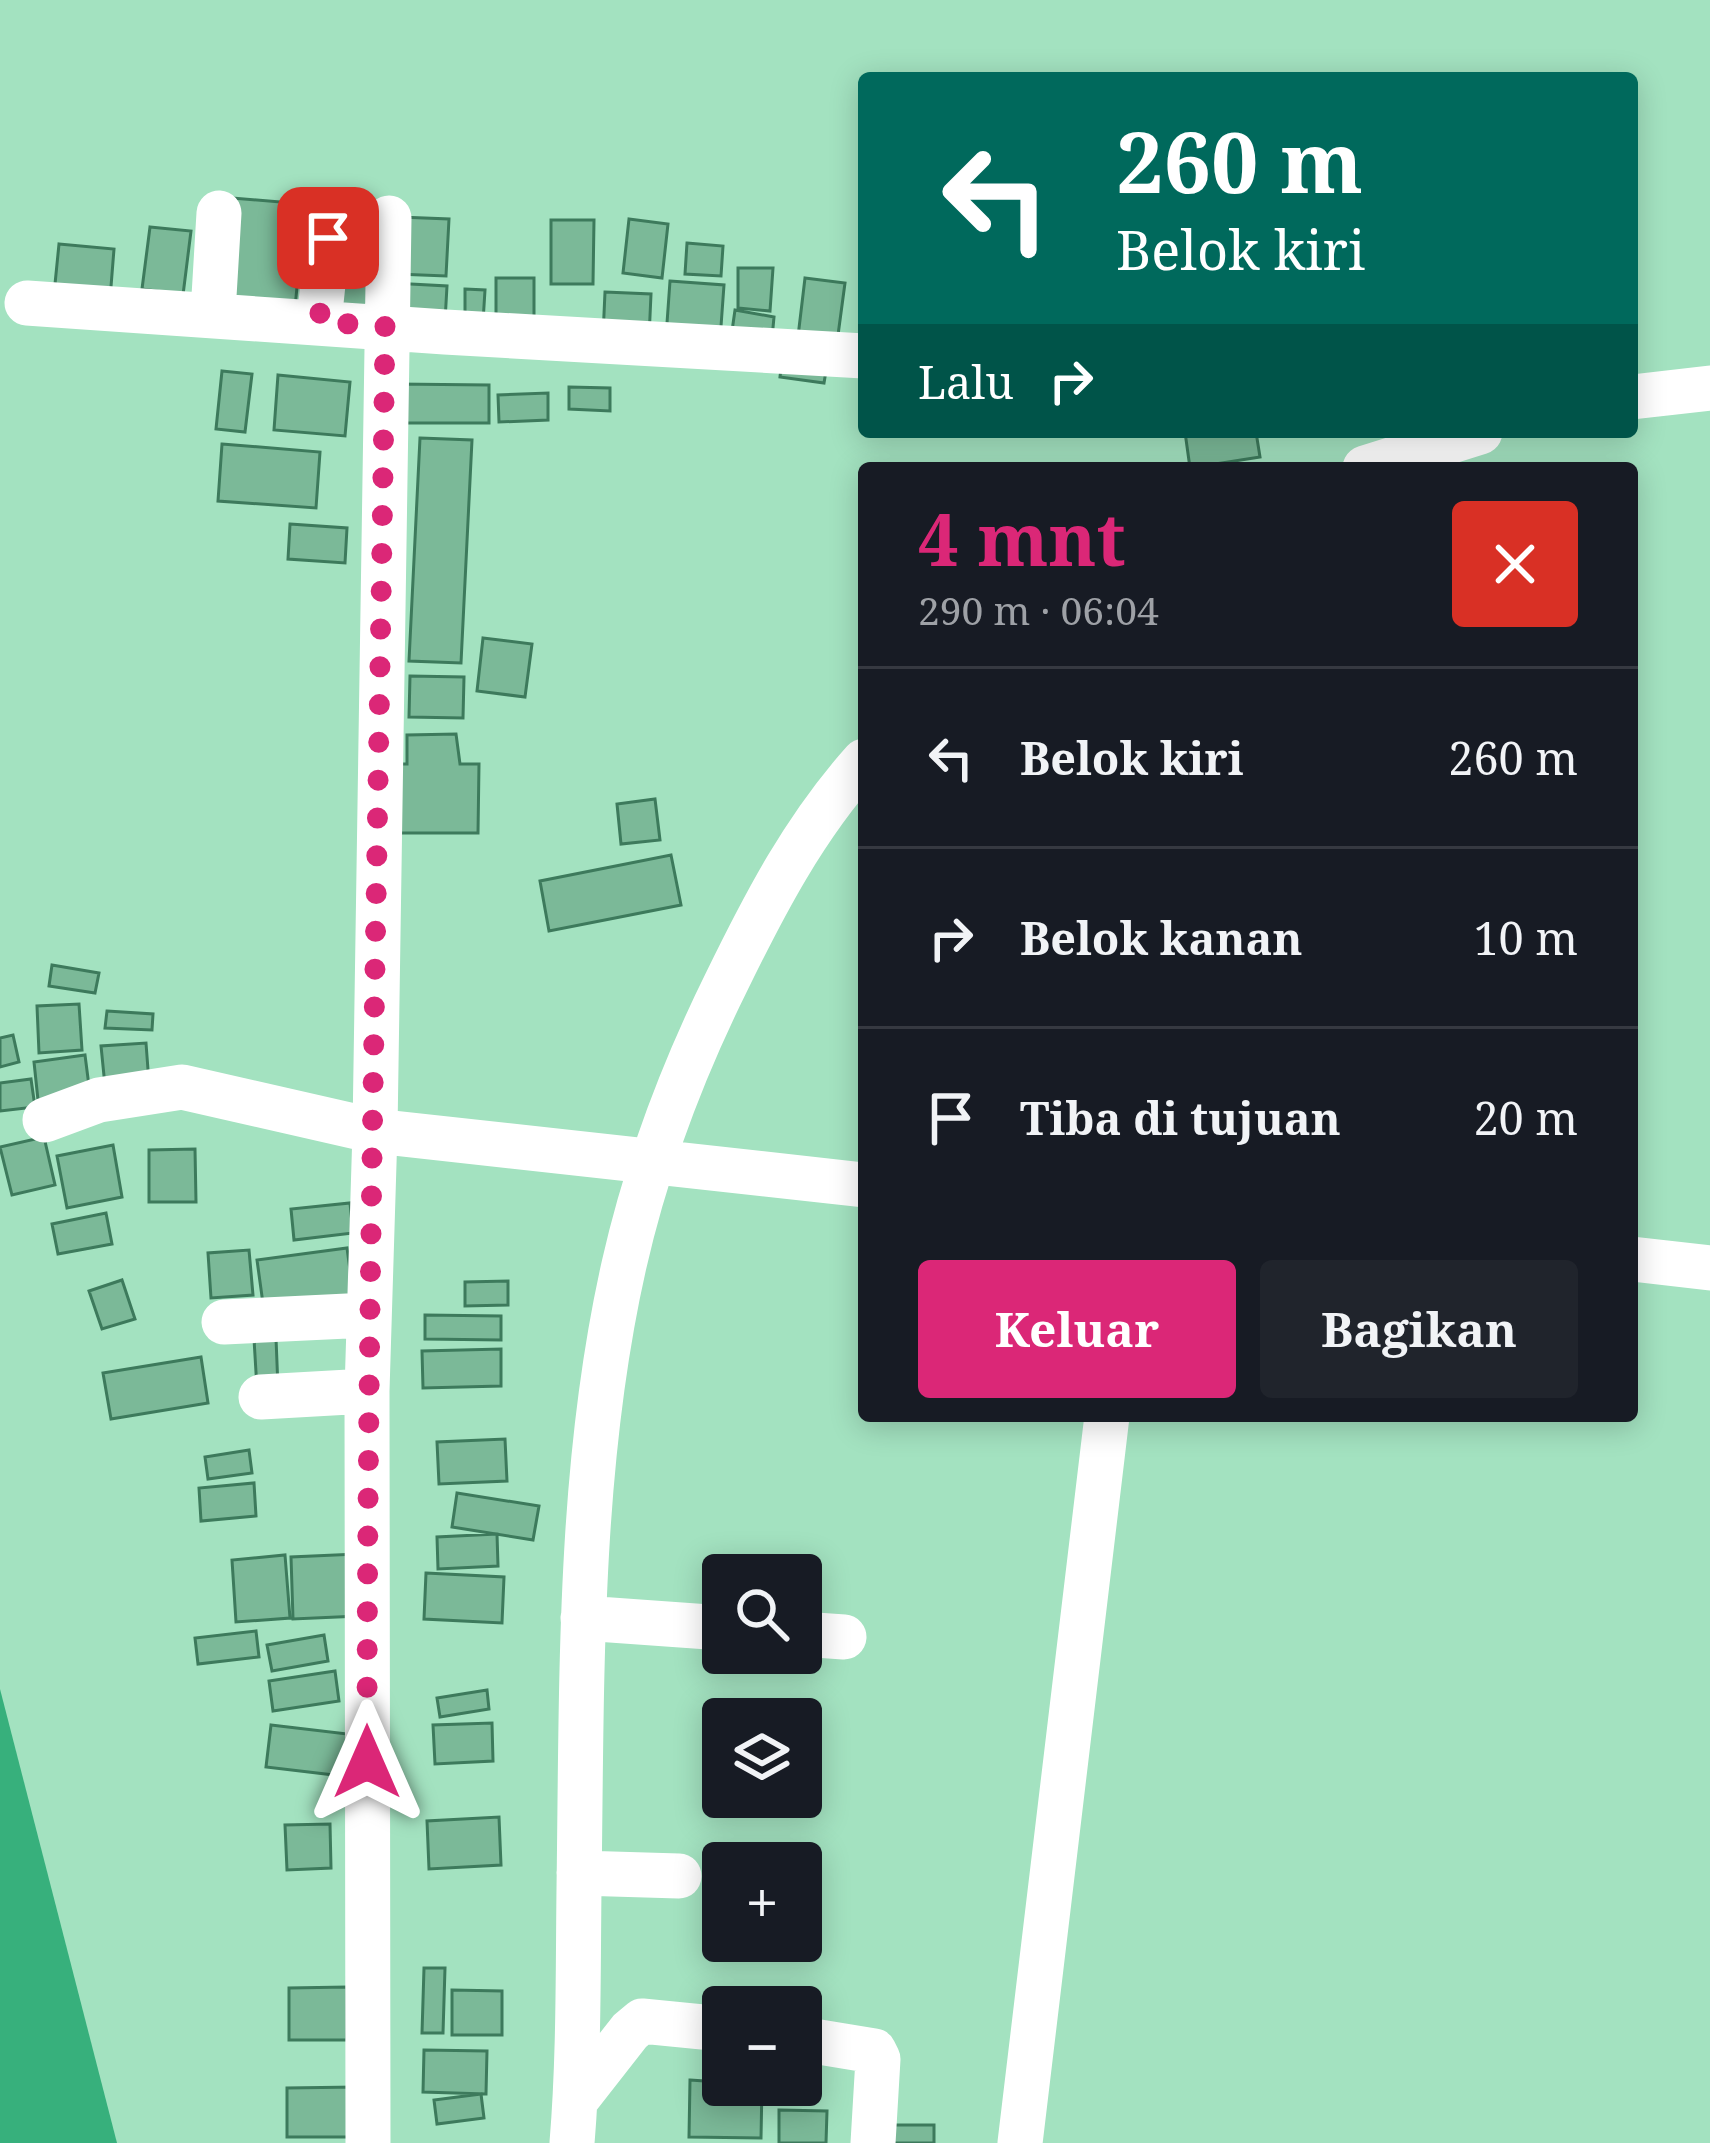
<!DOCTYPE html>
<html lang="id">
<meta charset="utf-8">
<style>
body{margin:0;font-family:"Noto Serif",serif;background:#20242c;color:#f1f3f6;height:100vh;display:flex;flex-direction:column;font-size:45px;white-space:nowrap}
*{box-sizing:border-box;margin:0}
p{font-size:39px;color:#9ea1a6}
.icon{flex:none;width:66px;height:66px;fill:none;stroke:currentColor;stroke-width:2;stroke-linecap:round;stroke-linejoin:round}
.map{position:relative;flex:1;overflow:hidden}
.sheet{position:absolute;left:858px;top:462px;width:780px;height:960px;display:flex;flex-direction:column;background:#171b24;border-radius:12px;box-shadow:0 6px 30px #0003}
.sheet>*{flex:none}
.guide{position:absolute;left:858px;top:72px;width:780px;height:366px;border-radius:12px;box-shadow:0 6px 30px #0003;background:#00695c;color:#fff;overflow:hidden}
.buttons{position:absolute;left:702px;top:1554px;display:grid;gap:24px}
.buttons a{display:grid;place-items:center;width:120px;height:120px;border-radius:12px;background:#171b24;box-shadow:0 6px 30px #0003;font-size:60px}
.pin{position:absolute;display:grid;place-items:center;width:102px;height:102px;color:#fff;margin:-51px;border-radius:24px;box-shadow:0 6px 18px #0006}
.me{position:absolute;width:132px;margin:-66px;rotate:0deg;stroke-linejoin:round;filter:drop-shadow(0 0 9px #0008)}
.turn{display:flex;align-items:center;gap:42px;height:252px;padding:0 60px;font-size:54px}
.turn .icon{width:156px;height:156px;stroke-width:2.5}
.turn b{display:block;font-size:84px;line-height:102px}
.then{display:flex;align-items:center;height:114px;padding:0 60px;background:#0003;gap:24px;font-size:45px}
.round{display:grid;place-items:center;flex:none;width:126px;height:126px;border-radius:12px;background:#20242c}
.headline{display:flex;align-items:center;justify-content:space-between;height:204px;padding:0 60px}
h1{font-size:72px;font-weight:700;line-height:90px;color:#db2777}
.primary-button{display:flex;gap:24px;margin-top:auto;padding:24px 60px}
.primary-button a{flex:1;height:138px;border-radius:12px;background:#db2777;color:#fff;font-size:48px;font-weight:700;line-height:138px;text-align:center}
.primary-button a+a{background:#20242c;color:#f1f3f6}
ul{padding:0;list-style:none}
li{display:flex;align-items:center;gap:36px;height:180px;padding:0 60px;border-top:3px solid #363941}
li div{flex:1}
li b{display:block;font-size:45px}
li em{font-style:normal}
.map>svg:first-child{display:block}
.water{fill:#37b07c}
.building{fill:#7bb998;stroke:#3d7a5c;stroke-width:3}
.lines{fill:none;stroke-linecap:round;stroke-linejoin:round}
.minor{stroke:#fff;stroke-width:45}
.route{stroke:#db2777;stroke-width:21;stroke-dasharray:0 37.8}
</style>
<div class="map">
<svg width="1710" height="2143" viewBox="0 0 1710 2143">
<rect width="100%" height="100%" fill="#a3e2c0"/>
<path class="water" d="M 0,1689 L 117,2143 L 0,2143 Z"/>
<path class="building" d="M 232,198 L 305,204 L 295,308 L 222,302 Z
M 399,217 L 449,219 L 446,276 L 397,274 Z
M 629,219 L 668,224 L 662,278 L 623,273 Z
M 551,220 L 594,220 L 593,284 L 551,284 Z
M 150,227 L 191,231 L 183,295 L 142,289 Z
M 333,242 L 383,247 L 375,313 L 325,307 Z
M 687,243 L 723,246 L 721,276 L 685,274 Z
M 59,244 L 114,249 L 110,299 L 54,294 Z
M 738,268 L 773,268 L 770,311 L 738,308 Z
M 496,278 L 534,278 L 534,329 L 496,329 Z
M 805,278 L 845,283 L 836,350 L 797,345 Z
M 670,281 L 724,285 L 720,340 L 666,337 Z
M 392,283 L 447,286 L 445,321 L 390,318 Z
M 465,289 L 485,290 L 483,322 L 465,322 Z
M 605,292 L 651,294 L 649,338 L 603,336 Z
M 735,310 L 774,317 L 771,349 L 730,345 Z
M 782,360 L 827,365 L 824,383 L 780,377 Z
M 222,371 L 252,374 L 245,432 L 216,429 Z
M 278,375 L 350,382 L 345,436 L 274,430 Z
M 395,384 L 489,385 L 489,423 L 394,423 Z
M 569,387 L 610,388 L 610,411 L 569,409 Z
M 548,393 L 548,420 L 499,422 L 498,395 Z
M 1185,432 L 1256,432 L 1260,457 L 1190,468 Z
M 420,438 L 472,440 L 461,663 L 409,661 Z
M 222,444 L 320,452 L 316,508 L 218,501 Z
M 290,524 L 347,528 L 345,563 L 288,559 Z
M 483,638 L 532,644 L 525,697 L 477,691 Z
M 410,676 L 464,677 L 463,718 L 409,717 Z
M 456,734 L 460,764 L 479,764 L 478,833 L 395,833 L 396,764 L 407,764 L 407,735 Z
M 655,799 L 660,840 L 621,844 L 617,804 Z
M 671,855 L 681,905 L 549,931 L 540,881 Z
M 52,965 L 99,973 L 95,993 L 49,986 Z
M 79,1004 L 82,1050 L 39,1053 L 37,1006 Z
M 107,1011 L 153,1014 L 152,1030 L 105,1028 Z
M 13,1035 L 19,1062 L 0,1067 L 0,1038 Z
M 146,1043 L 149,1083 L 105,1086 L 101,1046 Z
M 85,1055 L 90,1094 L 38,1100 L 34,1062 Z
M 31,1079 L 35,1107 L 0,1111 L 0,1083 Z
M 44,1137 L 55,1185 L 12,1195 L 0,1147 Z
M 113,1145 L 122,1197 L 67,1208 L 57,1156 Z
M 195,1149 L 196,1202 L 149,1202 L 149,1150 Z
M 350,1203 L 353,1233 L 294,1240 L 291,1209 Z
M 106,1213 L 112,1244 L 58,1254 L 52,1224 Z
M 347,1248 L 354,1300 L 264,1311 L 257,1260 Z
M 249,1250 L 253,1295 L 211,1298 L 208,1253 Z
M 122,1280 L 135,1319 L 102,1329 L 89,1291 Z
M 508,1281 L 508,1305 L 465,1306 L 465,1282 Z
M 425,1315 L 501,1316 L 501,1340 L 425,1339 Z
M 276,1338 L 278,1388 L 257,1389 L 254,1339 Z
M 501,1349 L 501,1386 L 423,1388 L 422,1351 Z
M 201,1357 L 208,1403 L 111,1419 L 103,1373 Z
M 505,1439 L 507,1481 L 439,1484 L 437,1442 Z
M 249,1450 L 252,1473 L 208,1479 L 205,1457 Z
M 254,1483 L 256,1516 L 201,1521 L 199,1488 Z
M 457,1493 L 539,1506 L 533,1540 L 452,1527 Z
M 497,1534 L 498,1566 L 438,1569 L 437,1537 Z
M 357,1554 L 359,1616 L 293,1619 L 291,1557 Z
M 285,1555 L 290,1618 L 236,1622 L 232,1560 Z
M 426,1573 L 504,1577 L 502,1623 L 424,1619 Z
M 256,1631 L 259,1657 L 198,1664 L 195,1638 Z
M 324,1635 L 328,1661 L 272,1671 L 267,1645 Z
M 335,1671 L 339,1701 L 273,1711 L 269,1681 Z
M 487,1690 L 489,1709 L 440,1717 L 437,1698 Z
M 492,1723 L 493,1761 L 435,1764 L 433,1725 Z
M 271,1725 L 356,1735 L 351,1777 L 266,1767 Z
M 499,1817 L 501,1865 L 429,1869 L 427,1821 Z
M 330,1824 L 331,1868 L 287,1870 L 285,1825 Z
M 739,1854 L 781,1855 L 781,1863 L 738,1863 Z
M 424,1968 L 445,1968 L 443,2033 L 422,2033 Z
M 347,1987 L 347,2040 L 289,2040 L 289,1988 Z
M 452,1990 L 502,1991 L 502,2035 L 452,2035 Z
M 424,2050 L 487,2051 L 486,2094 L 423,2092 Z
M 690,2080 L 762,2085 L 761,2138 L 689,2137 Z
M 356,2087 L 357,2137 L 287,2137 L 287,2088 Z
M 481,2094 L 484,2118 L 437,2124 L 434,2100 Z
M 779,2110 L 827,2111 L 826,2143 L 779,2143 Z
M 888,2125 L 934,2125 L 934,2143 L 888,2143 Z"/>
<g class="lines">
<path class="minor" d="M 27,303 L 445,332 L 864,356
M 213,313 L 219,213
M 319,321 L 328,238
M 1632,397 L 1710,388
M 1365,468 L 1480,432
M 45,1120 L 99,1100 L 182,1087 L 375,1131 L 864,1185
M 1632,1259 L 1710,1268
M 224,1322 L 368,1315
M 261,1397 L 367,1391
M 583,1618 L 723,1628
M 801,1634 L 844,1637
M 579,1873 L 679,1876
M 801,2039 L 874,2051 L 878,2059 L 873,2143
M 576,2100 L 630,2031 L 642,2021 L 723,2029
M 368,2143 L 367,1391 L 375,1131 L 389,218
M 572,2143 C 579,2059 578,1973 579,1889 C 582,1681 578,1468 624,1265 C 646,1168 682,1072 726,983 C 765,903 804,828 864,761
M 1020,2143 L 1107,1416"/>
</g>
<g class="lines">
<path class="route" d="M 328,238 L 319,322 L 385,326 C 379,805 367,1284 367,1762"/>
</g>
</svg>
<div class="buttons">
<a><svg class="icon" aria-label="search" viewBox="0 0 24 24"><circle cx="10" cy="10" r="6"/><path d="M15 15l6 6"/></svg></a>
<a><svg class="icon" aria-label="layers" viewBox="0 0 24 24"><path d="M12 4l9 5-9 5-9-5zM3 14l9 5 9-5"/></svg></a>
<a>+</a>
<a>−</a>
</div>
<div class="pin" style="left:328px;top:238px;background:#d93025"><svg class="icon" aria-label="arrive" viewBox="0 0 24 24"><path d="M6 21V4h12l-3 4 3 4H6"/></svg></div>
<svg class="me" style="left:367px;top:1762px" viewBox="-20 -20 40 40"><path d="M0-17L14 15 0 8-14 15z" fill="#db2777" stroke="#fff" stroke-width="4"/></svg>
<div class="guide">
<div class="turn"><svg class="icon" aria-label="left" viewBox="0 0 24 24"><path d="M17 20v-9H6M10 6l-5 5 5 5"/></svg><div><b>260 m</b>Belok kiri</div></div>
<div class="then">Lalu<svg class="icon" aria-label="right" viewBox="0 0 24 24"><path d="M7 20v-9h11M14 6l5 5-5 5"/></svg></div>
</div>
<section class="sheet">
<div class="headline"><div><h1>4 mnt</h1><p>290 m · 06:04</p></div><a class="round" style="background:#d93025;color:#fff"><svg class="icon" aria-label="close" viewBox="0 0 24 24"><path d="M6 6l12 12M18 6L6 18"/></svg></a></div>
<ul>
<li><svg class="icon" aria-label="left" viewBox="0 0 24 24"><path d="M17 20v-9H6M10 6l-5 5 5 5"/></svg><div><b>Belok kiri</b></div><em>260 m</em></li>
<li><svg class="icon" aria-label="right" viewBox="0 0 24 24"><path d="M7 20v-9h11M14 6l5 5-5 5"/></svg><div><b>Belok kanan</b></div><em>10 m</em></li>
<li><svg class="icon" aria-label="arrive" viewBox="0 0 24 24"><path d="M6 21V4h12l-3 4 3 4H6"/></svg><div><b>Tiba di tujuan</b></div><em>20 m</em></li>
</ul>
<div class="primary-button"><a>Keluar</a><a>Bagikan</a></div>
</section>
</div>
